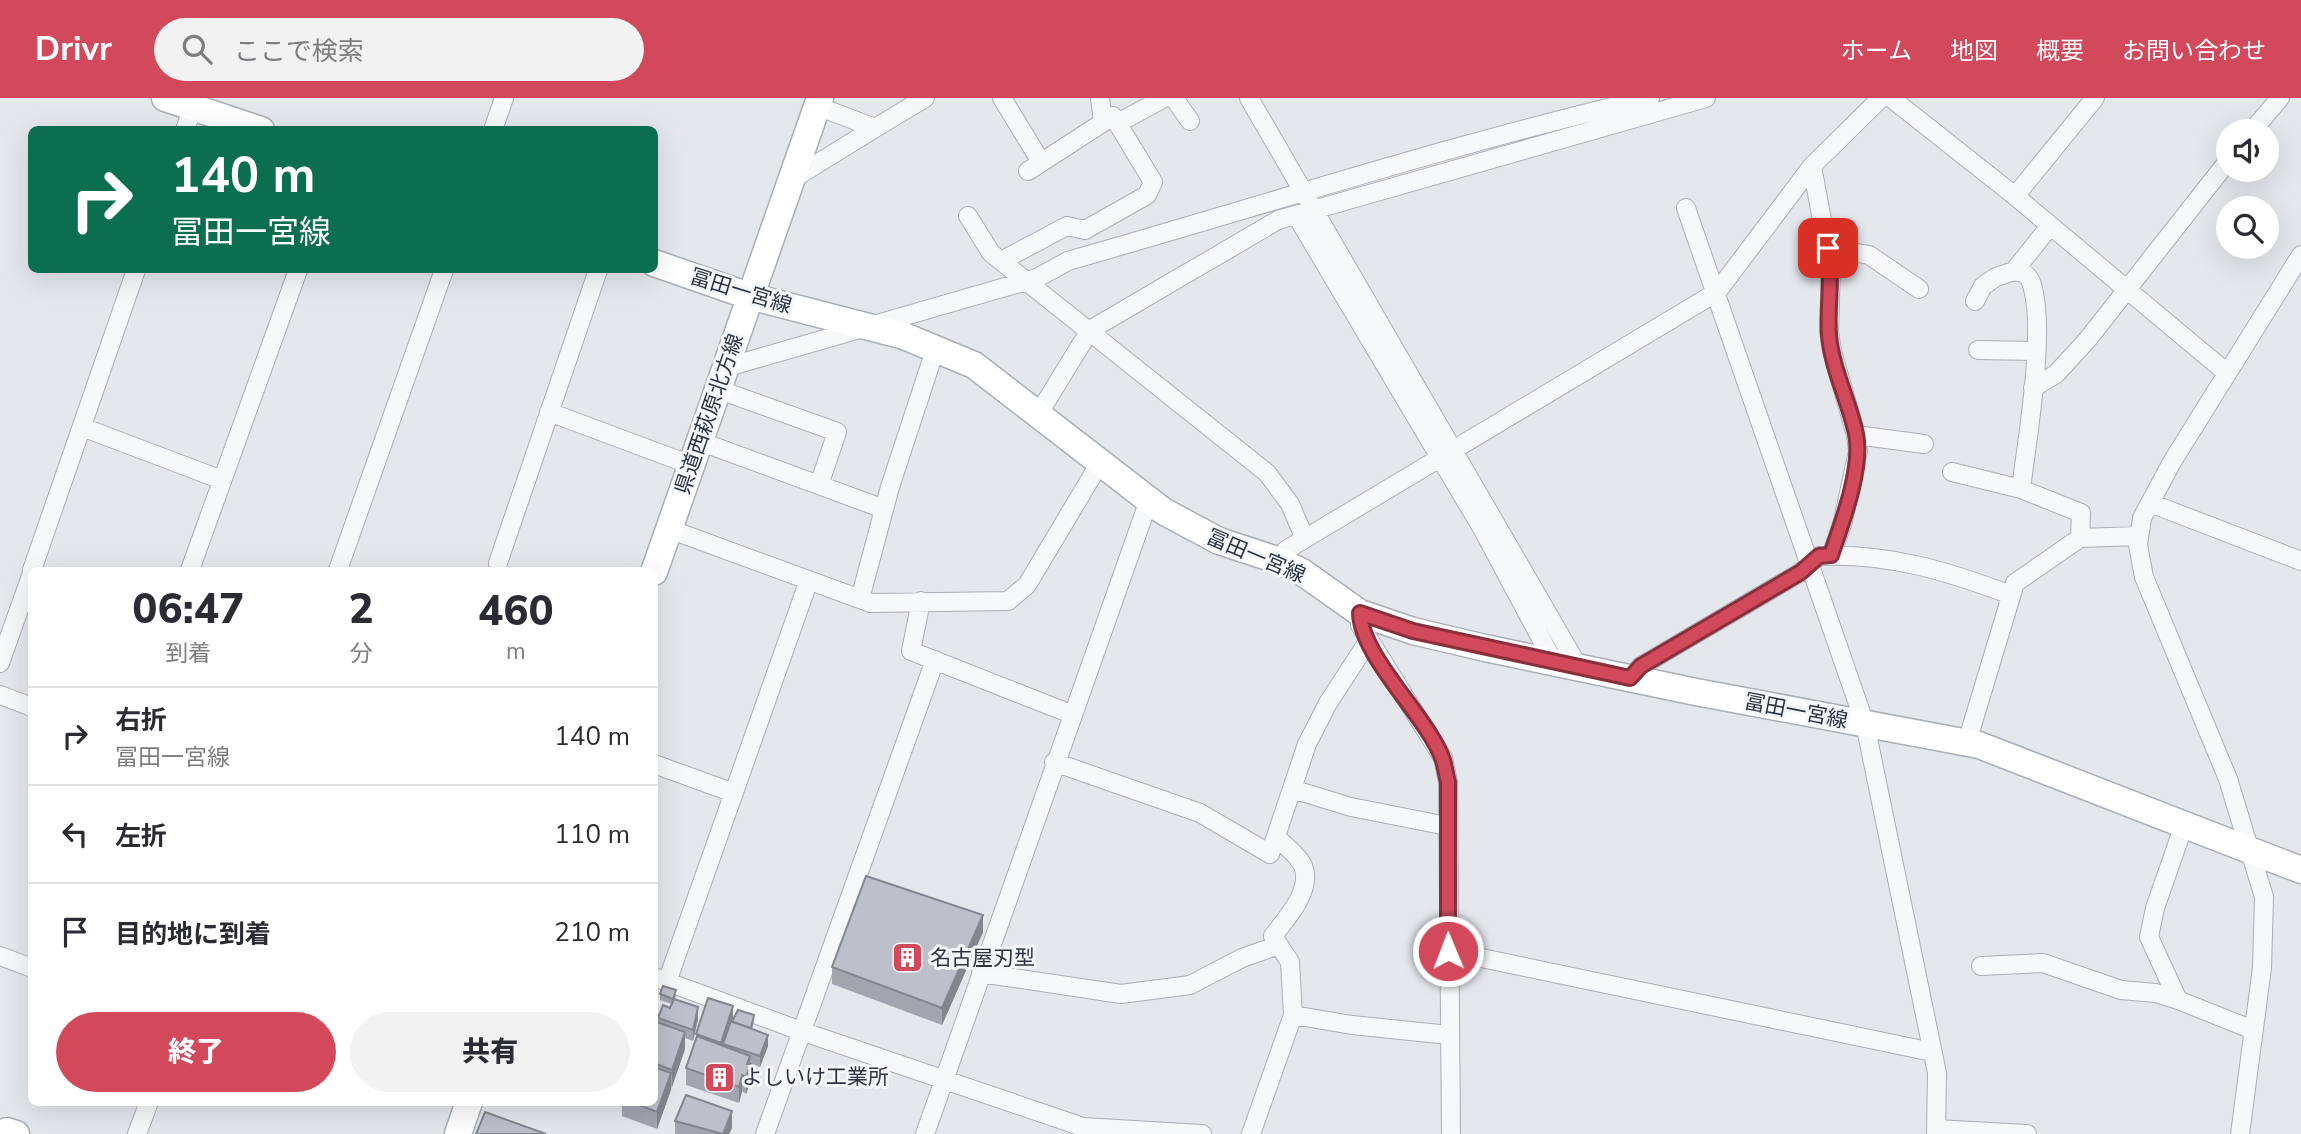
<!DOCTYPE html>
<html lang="ja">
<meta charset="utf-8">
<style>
body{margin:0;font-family:"Nunito Sans","Noto Sans JP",sans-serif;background:#f2f2f3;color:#2b2b33;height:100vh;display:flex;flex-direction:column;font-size:26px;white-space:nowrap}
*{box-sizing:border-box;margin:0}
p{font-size:23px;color:#7c7c81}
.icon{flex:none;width:38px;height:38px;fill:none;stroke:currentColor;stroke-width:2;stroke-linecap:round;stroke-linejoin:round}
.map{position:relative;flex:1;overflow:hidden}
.sheet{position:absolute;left:28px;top:469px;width:630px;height:539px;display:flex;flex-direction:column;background:#fff;border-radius:10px;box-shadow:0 7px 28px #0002}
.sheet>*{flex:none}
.banner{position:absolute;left:28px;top:28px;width:630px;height:147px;border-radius:10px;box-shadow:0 7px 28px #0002;background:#0b6e4f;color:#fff;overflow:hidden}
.controls{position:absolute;left:2216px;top:21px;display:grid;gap:14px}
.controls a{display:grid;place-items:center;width:63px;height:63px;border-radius:50%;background:#fff;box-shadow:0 7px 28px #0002;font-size:35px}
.pin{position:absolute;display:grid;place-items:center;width:60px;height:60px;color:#fff;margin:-30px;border-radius:14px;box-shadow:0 4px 10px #0006}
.me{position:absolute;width:77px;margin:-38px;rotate:359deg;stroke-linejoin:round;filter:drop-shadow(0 0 5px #0008)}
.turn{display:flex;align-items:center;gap:24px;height:147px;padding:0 28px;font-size:32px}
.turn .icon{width:91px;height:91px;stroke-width:2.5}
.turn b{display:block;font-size:49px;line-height:60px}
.eta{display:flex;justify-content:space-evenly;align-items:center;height:119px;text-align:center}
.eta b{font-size:42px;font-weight:800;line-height:49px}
.primary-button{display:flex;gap:14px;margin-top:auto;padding:14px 28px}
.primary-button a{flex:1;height:80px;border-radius:42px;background:#d1495b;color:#fff;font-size:28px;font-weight:800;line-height:80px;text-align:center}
.primary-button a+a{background:#f2f2f3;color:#2b2b33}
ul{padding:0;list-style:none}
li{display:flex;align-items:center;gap:21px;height:98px;padding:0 28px;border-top:2px solid #e1e1e2}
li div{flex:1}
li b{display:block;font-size:26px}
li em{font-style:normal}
header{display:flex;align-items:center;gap:42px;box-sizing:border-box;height:98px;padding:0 35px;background:#d1495b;color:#fff}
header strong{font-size:33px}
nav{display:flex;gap:38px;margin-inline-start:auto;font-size:24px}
.search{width:490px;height:63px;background:#f2f2f3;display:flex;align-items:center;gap:18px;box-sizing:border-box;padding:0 24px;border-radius:38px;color:#7c7c81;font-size:26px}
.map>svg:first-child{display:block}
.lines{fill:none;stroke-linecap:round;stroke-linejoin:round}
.street-casing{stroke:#a9aeb7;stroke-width:20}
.secondary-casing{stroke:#a9aeb7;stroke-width:29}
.street{stroke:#f7f8fa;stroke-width:18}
.secondary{stroke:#fff;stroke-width:26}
.wall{fill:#a1a5ae}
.shaded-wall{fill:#83868d}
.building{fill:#bbc0ca;stroke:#83868d;stroke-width:2}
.route-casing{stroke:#882f3b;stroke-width:18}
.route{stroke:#d1495b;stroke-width:12}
.labels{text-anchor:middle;stroke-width:6;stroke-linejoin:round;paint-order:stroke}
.street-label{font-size:21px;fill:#2b3445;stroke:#f4f6f9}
.poi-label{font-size:21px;fill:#2b3445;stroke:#f4f6f9;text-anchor:start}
</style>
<header>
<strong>Drivr</strong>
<div class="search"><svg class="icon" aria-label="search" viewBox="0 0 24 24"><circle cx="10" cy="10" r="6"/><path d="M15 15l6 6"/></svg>ここで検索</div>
<nav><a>ホーム</a><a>地図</a><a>概要</a><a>お問い合わせ</a></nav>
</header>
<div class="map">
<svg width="2301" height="1036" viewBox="0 0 2301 1036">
<rect width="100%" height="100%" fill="#e4e7ec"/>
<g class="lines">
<defs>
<path id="street" d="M 1002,0 L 1041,64
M 1100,0 L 1103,23
M 1174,0 L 1190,23
M 1249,0 L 1578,568
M 1891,0 L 2015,98 L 2227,275
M 817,8 L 875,30 L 925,0
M 1118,25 L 1164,0
M 185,32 L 196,0
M 493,32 L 504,0
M 2252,33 L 2280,0
M 1812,68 L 1831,171 L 1829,234 L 1832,253 L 1856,337 L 1858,353 L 1843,423 L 1831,458
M 791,82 L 875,30
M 2015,98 L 2095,0
M 1686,110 L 1865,626 L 1937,975 L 1936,1036
M 1296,117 L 1483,432 L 1553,563
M 968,118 L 991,155 L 1267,375 L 1290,406 L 1305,441
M 1828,150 L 1869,157 L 1919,191
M 1001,163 L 1067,128 L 1085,132 L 1147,97 L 1153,84 L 1113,18 L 1028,73
M 2014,173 C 2022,174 2028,176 2031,184 C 2047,229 2027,341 2021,391 L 2081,415 L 2080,440
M 1975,203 L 1983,188 L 1996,179 L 2014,173 L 2050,128
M 1978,252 L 2035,253
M 724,270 L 1037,180 L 1068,163 C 1262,108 1454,45 1650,0
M 2033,290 L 2056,276 L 2088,241 L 2228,63
M 717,291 L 837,334 L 819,387
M 549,314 L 691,367
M 1039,315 L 1090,232 L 1278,122 L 1706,0
M 82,329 L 222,382
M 1856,337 L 1924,346
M 699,343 L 884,411
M 1952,374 L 2021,391
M 2150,405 L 2301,463
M 669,431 L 871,505 L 1008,503 L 1027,487 L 1101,363
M 1280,463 L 1286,452 L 1717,194 L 1812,68 L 1881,0
M 498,465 L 598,172
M 32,472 L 136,172
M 190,472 L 298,172
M 338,472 L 444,172
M 860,501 L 890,389 L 936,249
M 921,503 L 911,553 L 1071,616
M 1360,515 L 1360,527 L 1443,660 L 1448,684 L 1451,1036
M 0,565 L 32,475
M 1630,580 L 1641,568 L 1801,474 L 1819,458 C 1889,455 1947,473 2011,497
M 0,597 L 32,609
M 1967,644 L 2015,485 L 2080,440 L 2139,438
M 1054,664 L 1200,715 L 1270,756 L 1307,646 L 1328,605 L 1369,542
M 654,666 L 734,695
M 1292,691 L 1351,709 L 1447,728
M 2184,727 L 2155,810 L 2149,839 L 2178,902 L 2253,932
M 1448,853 L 1932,954
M 0,858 L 32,870
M 1981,868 L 2043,865 L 2121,892 L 2156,895 L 2178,902
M 981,875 L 1121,896 L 1190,887 L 1242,860 L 1279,847
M 654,879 L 801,933 L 1083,1029 L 1202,1036
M 667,884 L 809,482
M 1293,917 L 1352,927 L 1449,937
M 1936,1031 L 2027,1036
M 137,1036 L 149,1004
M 765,1036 L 935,562
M 925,1036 L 1149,402
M 1251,1036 L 1293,917 L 1290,864 L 1273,838 C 1286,821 1313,792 1303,768 C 1299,758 1284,747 1276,739
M 2240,1036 L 2262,870 L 2264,799 L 2228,681 L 2144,479 L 2138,447 L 2142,420 L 2172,364 L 2301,157"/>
<path id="secondary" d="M 165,0 L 261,32
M 654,165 L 749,198 L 904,238 L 974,267 L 1163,413 L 1219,443 L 1280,463 L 1302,474 L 1360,515 L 1413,533 L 1485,550 L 1696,594 L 1979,647 L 2301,772
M 654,474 L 820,0
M 6,1036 L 7,1033 L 16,1036
M 458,1036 L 469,1004"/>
</defs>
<use href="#street" class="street-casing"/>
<use href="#secondary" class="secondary-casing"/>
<use href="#street" class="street"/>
<use href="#secondary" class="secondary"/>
</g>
<path class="wall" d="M 983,834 L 942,927 L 832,886 L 832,869 Z
M 660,896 L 676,898 L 675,901 L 698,921 L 693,943 L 685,940 L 685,951 L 657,1031 L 622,1018 L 622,1004 L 654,1004 L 654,923 L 658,924 L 658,920 L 670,910 L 672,906 L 660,902 Z
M 733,920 L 731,924 L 754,923 L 752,931 L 768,948 L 760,969 L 750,966 L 751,983 L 746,996 L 742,993 L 739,1005 L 686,987 L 686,970 L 696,941 L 696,936 Z
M 675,1023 L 732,1030 L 729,1036 L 675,1036 Z"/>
<path class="shaded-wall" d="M 983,817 L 983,834 L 942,927 L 942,910 Z
M 733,908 L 733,920 L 723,946 L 721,956 L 721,945 Z
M 698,909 L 698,921 L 693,943 L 693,932 Z
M 685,934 L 685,951 L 672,989 L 672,972 Z
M 768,937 L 768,948 L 760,969 L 760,958 Z
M 750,958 L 751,983 L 746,996 L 746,979 Z
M 671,975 L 671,992 L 657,1031 L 657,1014 Z
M 742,977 L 742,993 L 739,1005 L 739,989 Z
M 732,1013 L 732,1030 L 729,1036 L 723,1036 Z"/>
<path class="building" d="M 866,778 L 983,817 L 942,910 L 832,869 Z
M 663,888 L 676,892 L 673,901 L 660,896 Z
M 708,900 L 733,908 L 721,945 L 696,936 Z
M 674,901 L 698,909 L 693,932 L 658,920 L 663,907 L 670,910 Z
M 738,912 L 754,917 L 751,930 L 732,924 Z
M 654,923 L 685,934 L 672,972 L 654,965 Z
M 731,923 L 768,937 L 760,958 L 723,946 Z
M 697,938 L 750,958 L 747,966 L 751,966 L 746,979 L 742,977 L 739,989 L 686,970 Z
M 654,969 L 671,975 L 657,1014 L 632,1004 L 654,1004 Z
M 686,997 L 732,1013 L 723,1036 L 675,1023 Z
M 485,1014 L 546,1036 L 476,1036 Z"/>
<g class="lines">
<defs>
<path id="route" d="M 1448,853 L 1448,684 C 1446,677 1445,669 1443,662 C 1428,619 1361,559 1360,515 L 1413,533 L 1630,580 L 1641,568 L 1801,474 L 1819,458 L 1831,457 C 1842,425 1863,369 1856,336 C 1849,303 1832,271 1829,237 C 1827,208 1833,180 1828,150"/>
</defs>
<use href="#route" class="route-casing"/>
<use href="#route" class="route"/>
</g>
<defs>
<symbol id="building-square" viewBox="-11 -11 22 22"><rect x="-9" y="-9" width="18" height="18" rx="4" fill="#d1495b" stroke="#f4f6f9"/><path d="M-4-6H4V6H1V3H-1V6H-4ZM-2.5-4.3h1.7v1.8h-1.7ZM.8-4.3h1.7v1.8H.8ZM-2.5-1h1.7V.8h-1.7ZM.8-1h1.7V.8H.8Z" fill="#fff"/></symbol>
</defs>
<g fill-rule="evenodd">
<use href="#building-square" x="890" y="842" width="35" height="35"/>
<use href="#building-square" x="702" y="962" width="35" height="35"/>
</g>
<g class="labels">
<g class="street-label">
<text transform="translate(741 193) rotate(17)" y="7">冨田一宮線</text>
<text transform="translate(709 316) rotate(-71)" y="7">県道西萩原北方線</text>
<text transform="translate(1256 458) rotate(23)" y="7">冨田一宮線</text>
<text transform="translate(1796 613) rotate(11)" y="7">冨田一宮線</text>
</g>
<g class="poi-label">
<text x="930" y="867">名古屋刃型</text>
<text x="742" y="986">よしいけ工業所</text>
</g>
</g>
</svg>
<div class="controls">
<a><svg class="icon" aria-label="sound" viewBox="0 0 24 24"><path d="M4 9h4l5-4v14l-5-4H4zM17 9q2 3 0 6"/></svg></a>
<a><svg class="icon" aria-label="search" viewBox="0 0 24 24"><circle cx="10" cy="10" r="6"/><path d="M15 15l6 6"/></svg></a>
</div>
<div class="pin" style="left:1828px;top:150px;background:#d93025"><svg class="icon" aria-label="arrive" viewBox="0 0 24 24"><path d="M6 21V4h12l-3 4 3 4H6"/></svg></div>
<svg class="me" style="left:1448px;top:853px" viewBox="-20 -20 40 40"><circle r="17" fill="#d1495b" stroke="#fff" stroke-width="3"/><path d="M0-11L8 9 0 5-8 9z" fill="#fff"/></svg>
<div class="banner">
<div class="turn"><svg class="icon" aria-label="right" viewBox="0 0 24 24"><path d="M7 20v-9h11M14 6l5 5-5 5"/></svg><div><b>140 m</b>冨田一宮線</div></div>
</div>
<section class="sheet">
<div class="eta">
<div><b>06:47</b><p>到着</p></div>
<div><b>2</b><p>分</p></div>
<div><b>460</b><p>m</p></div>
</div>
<ul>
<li><svg class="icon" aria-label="right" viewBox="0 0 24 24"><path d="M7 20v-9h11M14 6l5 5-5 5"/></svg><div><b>右折</b><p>冨田一宮線</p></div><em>140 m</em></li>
<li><svg class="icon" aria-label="left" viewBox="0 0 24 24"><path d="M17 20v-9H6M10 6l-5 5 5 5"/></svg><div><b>左折</b></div><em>110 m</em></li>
<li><svg class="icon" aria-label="arrive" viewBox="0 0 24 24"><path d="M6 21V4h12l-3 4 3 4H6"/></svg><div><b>目的地に到着</b></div><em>210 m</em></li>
</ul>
<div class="primary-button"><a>終了</a><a>共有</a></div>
</section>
</div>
